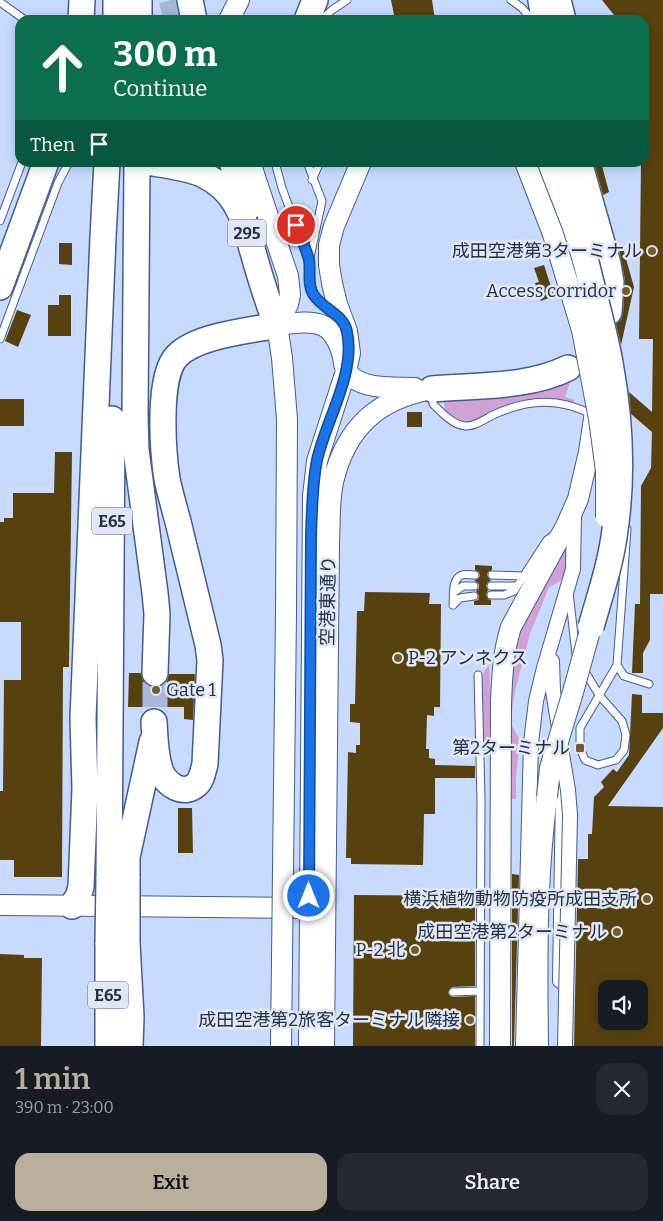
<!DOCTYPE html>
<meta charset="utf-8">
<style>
body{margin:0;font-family:Bitter,"Noto Sans JP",serif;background:#242831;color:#f1f3f6;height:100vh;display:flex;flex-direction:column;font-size:19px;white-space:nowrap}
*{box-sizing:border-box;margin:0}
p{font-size:16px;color:#9ea1a6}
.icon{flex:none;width:28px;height:28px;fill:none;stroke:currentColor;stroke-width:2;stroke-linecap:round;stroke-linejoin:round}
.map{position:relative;height:1046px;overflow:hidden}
.side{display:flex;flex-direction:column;background:#171b24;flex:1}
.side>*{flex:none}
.top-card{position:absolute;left:15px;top:15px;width:634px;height:152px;border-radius:15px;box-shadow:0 2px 12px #0003;background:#0b6e4f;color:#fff;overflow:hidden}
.buttons{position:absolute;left:598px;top:980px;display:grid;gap:10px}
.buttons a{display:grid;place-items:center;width:50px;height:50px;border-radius:10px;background:#171b24;box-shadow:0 2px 12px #0003;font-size:25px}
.pin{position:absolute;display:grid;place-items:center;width:42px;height:42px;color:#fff;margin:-21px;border:2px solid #fff;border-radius:50%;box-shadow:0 1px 5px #0007}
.me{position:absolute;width:55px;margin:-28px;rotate:0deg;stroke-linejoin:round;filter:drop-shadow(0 0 4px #0008)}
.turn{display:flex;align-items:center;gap:18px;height:105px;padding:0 15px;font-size:22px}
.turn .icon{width:65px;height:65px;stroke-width:2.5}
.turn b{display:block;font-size:35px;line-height:42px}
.then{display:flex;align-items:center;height:48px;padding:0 15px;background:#0003;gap:10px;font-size:19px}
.round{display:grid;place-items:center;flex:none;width:52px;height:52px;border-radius:15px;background:#242831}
.headline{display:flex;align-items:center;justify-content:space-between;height:85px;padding:0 15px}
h1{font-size:30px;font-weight:600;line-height:38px;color:#b9af9c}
.button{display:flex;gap:10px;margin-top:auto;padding:10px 15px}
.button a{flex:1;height:58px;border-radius:15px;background:#b9af9c;color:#111;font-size:20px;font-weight:600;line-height:58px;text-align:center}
.button a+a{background:#242831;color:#f1f3f6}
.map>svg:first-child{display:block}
.green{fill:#d0a1d5}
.building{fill:#57410e;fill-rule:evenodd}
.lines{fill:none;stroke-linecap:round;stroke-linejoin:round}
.highway-tunnel{stroke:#a7b9da;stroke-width:25;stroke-dasharray:25 12;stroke-linecap:butt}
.lane-casing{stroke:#425c90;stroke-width:9}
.street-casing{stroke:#425c90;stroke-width:16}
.secondary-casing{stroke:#425c90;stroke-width:22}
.highway-casing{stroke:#425c90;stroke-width:28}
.lane{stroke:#fff;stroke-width:7}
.street{stroke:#fff;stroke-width:14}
.secondary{stroke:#fff;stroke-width:20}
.highway{stroke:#fff;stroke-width:25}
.street-bridge-casing{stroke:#425c90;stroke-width:16;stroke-linecap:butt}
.secondary-bridge-casing{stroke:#425c90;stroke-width:22;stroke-linecap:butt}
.highway-bridge-casing{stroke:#425c90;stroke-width:28;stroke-linecap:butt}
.street-bridge{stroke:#fff;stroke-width:14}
.secondary-bridge{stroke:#fff;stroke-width:20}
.highway-bridge{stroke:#fff;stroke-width:25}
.route-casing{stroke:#114b97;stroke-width:12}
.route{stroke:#1a73e8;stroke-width:9}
.poi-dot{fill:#745c2d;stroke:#e1e8f4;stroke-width:2}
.labels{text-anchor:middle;stroke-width:5;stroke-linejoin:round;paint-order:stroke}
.shield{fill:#e1e8f4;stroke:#5d677b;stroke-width:1}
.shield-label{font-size:16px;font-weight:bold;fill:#243047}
.poi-label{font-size:18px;fill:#243047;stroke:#e1e8f4;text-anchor:end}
.street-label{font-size:18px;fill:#243047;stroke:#e1e8f4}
</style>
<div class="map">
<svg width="663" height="1046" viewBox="0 0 663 1046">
<rect width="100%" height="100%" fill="#c8dbff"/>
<path class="green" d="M 572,377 L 565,397 L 574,400 L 573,404 C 552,394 522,398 501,407 C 492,410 474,423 465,422 C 458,421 450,414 445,410 L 443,395 Z
M 566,541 C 571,561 571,579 549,587 L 530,634 L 515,691 L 510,722 L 520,740 L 516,777 L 516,799 L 508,799 L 509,646 Z
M 489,665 L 491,703 L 489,757 L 484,748 L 480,738 L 481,680 L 485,670 Z"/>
<path class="building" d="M 391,0 L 432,0 L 435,20 L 395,20 Z
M 602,0 L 663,0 L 663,594 L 650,594 L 650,640 L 643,653 L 643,673 L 632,673 L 635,604 L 640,604 L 641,486 L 651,468 L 652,432 L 631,414 L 629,392 L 652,412 L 653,339 L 639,339 L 641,162 L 644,162 L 644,20 L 618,20 Z
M 596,162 L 601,162 L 609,192 L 603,195 L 594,163 Z
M 59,243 L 72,243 L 72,265 L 59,264 Z
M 623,248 L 634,287 L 621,345 L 616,324 L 621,320 L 623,313 L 625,280 L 619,249 Z
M 544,265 L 554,296 L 541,301 L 535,283 L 539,282 L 534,268 Z
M 59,295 L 71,295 L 71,336 L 48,336 L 48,305 L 59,305 Z
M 17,310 L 31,315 L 18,347 L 5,341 Z
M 0,399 L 24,399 L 24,426 L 0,426 Z
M 407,412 L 422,412 L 422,427 L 407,427 Z
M 55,452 L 72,452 L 69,667 L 63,667 L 62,877 L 14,877 L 14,860 L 0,860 L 0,791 L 3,791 L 4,680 L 21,680 L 21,622 L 0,622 L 0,522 L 4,522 L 4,518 L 13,518 L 13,493 L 54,493 Z
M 475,565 L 492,566 L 492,570 L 488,572 L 487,575 L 491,581 L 488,582 L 486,586 L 488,590 L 486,595 L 488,599 L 491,600 L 491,605 L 474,605 L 474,601 L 478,600 L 479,596 L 476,591 L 479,588 L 479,584 L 474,580 L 478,579 L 480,576 L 479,572 L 475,570 Z
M 365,592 L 430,593 L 429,604 L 441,604 L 440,707 L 434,707 L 434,716 L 427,715 L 426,749 L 429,749 L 429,758 L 435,759 L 435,765 L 475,766 L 475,778 L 435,778 L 435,814 L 424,814 L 423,865 L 351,864 L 351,858 L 346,858 L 348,752 L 356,753 L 356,745 L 360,745 L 360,723 L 350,722 L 350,704 L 355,704 L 357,611 L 364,611 Z
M 129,673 L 141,673 L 143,680 L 147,685 L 155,687 L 161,686 L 167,681 L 169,674 L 195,674 L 193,720 L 184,719 L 184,707 L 128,707 Z
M 632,694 L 642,695 L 642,713 L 663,713 L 663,728 L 608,806 L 663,807 L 663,1046 L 574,1046 L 578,859 L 588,859 L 588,834 L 592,834 L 594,797 L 604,787 L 601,782 L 613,769 L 617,772 L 629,755 ZM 606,989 L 639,989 L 639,1021 L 606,1021 Z
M 178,808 L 192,808 L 193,853 L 178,853 Z
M 512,874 L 519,875 L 514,1046 L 512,1046 Z
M 354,895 L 475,896 L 475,986 L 452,987 L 448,992 L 449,995 L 453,997 L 475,996 L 475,1046 L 353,1046 Z
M 0,954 L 24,955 L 24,958 L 42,958 L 41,1046 L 0,1046 Z"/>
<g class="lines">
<path class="highway-tunnel" d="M 171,0 L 177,20
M 155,707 L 155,673"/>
<defs>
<path id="lane" d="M 511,0 L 522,8 L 532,20
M 0,2 L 25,20
M 321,20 L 332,10 L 347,0
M 275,162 L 282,188 L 309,261
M 307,162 L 322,201 L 309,262 L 309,274 L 310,286 L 313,294 L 321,304 L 335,315
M 312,180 L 320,162
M 0,221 L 22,162
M 0,339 L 58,183 L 68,164 L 71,162
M 432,394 L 433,404 C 441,412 453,425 465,426 C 474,427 485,419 493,415 C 528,399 559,397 593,415
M 492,575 L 524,576
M 491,586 L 517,586
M 454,592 L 463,586 L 474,586
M 569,592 L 576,654
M 491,595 L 504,595 L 514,591 L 547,540 L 554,535
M 453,605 C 454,596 451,579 462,575 C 465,574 471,575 475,575
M 453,605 L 460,598 L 474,596
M 617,665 L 624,676 L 649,684
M 583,668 L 599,695 L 622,721 L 626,735 L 624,750 L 616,760 L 598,765 L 585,760 L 580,748 L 580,728 L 617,665 L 627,529
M 478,675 L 481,800 L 480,1046
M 453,992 L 480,991"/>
<path id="street" d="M 552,661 L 553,691 L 559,728
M 560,981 L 563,787
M 523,1046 L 531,743 L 536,701 L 544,668 L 573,569 L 574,515"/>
<path id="secondary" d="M 229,20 L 239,0
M 250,162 L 288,276 L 290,295 L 288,304 L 277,325 L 282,358 L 287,419 L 286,612
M 535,162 L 543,175 L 581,288
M 277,325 C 311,321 333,316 343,357 C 344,365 345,372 352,377 C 368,390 395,387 415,388
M 0,905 L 309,908 L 321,913
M 309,1046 L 313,496 L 317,461 L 346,371 L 350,353 L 347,331 L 337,304 L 332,283 L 329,265 L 329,245 L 334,226 L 361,162
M 324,1046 L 329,543 C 330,523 329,501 333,482 C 346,427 378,399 432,389
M 500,1046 L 501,703 C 502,677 503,652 511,627 L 566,526 L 578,499 L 589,452 L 595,412
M 538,1046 C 537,963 536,880 547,797"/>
<path id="highway" d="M 116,0 L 116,20
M 190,0 L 194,20
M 541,0 L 544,20
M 558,0 L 563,20
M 81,20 L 82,0
M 139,20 L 139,0
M 307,20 L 315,0
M 137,162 L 135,415 L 136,450 L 155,593 L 157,614 L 155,673
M 146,162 C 164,165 185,167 202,174 C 216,181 229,191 236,205 C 245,219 248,236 253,252 C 260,277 267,301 277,325
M 232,162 L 247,209
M 559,162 L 586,262
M 579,162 L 608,264 L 611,282 L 609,312
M 0,287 L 46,162
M 432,389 C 476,385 528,388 568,368
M 154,722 C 155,738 155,757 161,772 C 167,785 183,796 196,785 C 202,780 203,771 205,764 L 210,660 L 208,645 C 199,608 190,571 181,534 C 177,516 171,498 167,479 C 163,452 157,376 177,356 C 197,335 249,331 277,325
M 109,879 L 112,419
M 127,879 L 127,857 L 152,742
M 72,906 L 78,897 L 81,887 L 85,789 L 83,718 L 103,237 L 107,162
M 127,943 L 131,1017 L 130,1046
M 108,1046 L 108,943"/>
</defs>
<use href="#lane" class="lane-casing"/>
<use href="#street" class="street-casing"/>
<use href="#secondary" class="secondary-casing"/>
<use href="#highway" class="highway-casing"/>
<use href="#lane" class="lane"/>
<use href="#street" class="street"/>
<use href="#secondary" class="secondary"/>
<use href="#highway" class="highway"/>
<defs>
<path id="street-bridge" d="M 560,742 L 568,790 L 570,815 L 565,1046"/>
<path id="secondary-bridge" d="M 525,162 L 553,234 L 582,330 L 599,419 L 606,471 L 606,517
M 547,797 L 550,768 L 573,692 L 591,627 L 593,613
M 281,1046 L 286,612"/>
<path id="highway-bridge" d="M 586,262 C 594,296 604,329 610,363 C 620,418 623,475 615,530 C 611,563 600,595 591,627
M 127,879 L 127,943
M 108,943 L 109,879"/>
</defs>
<use href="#street-bridge" class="street-bridge-casing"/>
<use href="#secondary-bridge" class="secondary-bridge-casing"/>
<use href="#highway-bridge" class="highway-bridge-casing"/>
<use href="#street-bridge" class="street-bridge"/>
<use href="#secondary-bridge" class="secondary-bridge"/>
<use href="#highway-bridge" class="highway-bridge"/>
</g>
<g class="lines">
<defs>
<path id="route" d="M 296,225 C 300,236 306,248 309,260 C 311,272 307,283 313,294 C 322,309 344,314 347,332 C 356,373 326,420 317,460 C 312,485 312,511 311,536 L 309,896"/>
</defs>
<use href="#route" class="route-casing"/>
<use href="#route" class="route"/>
</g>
<g class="poi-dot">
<circle cx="652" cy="251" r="5"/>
<circle cx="626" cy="291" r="5"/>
<circle cx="398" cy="658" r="5"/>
<circle cx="156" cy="690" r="5"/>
<rect x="575" y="743" width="10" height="10" rx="2.5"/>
<circle cx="647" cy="899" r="5"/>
<circle cx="617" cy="932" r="5"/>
<circle cx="415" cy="950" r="5"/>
<circle cx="470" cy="1020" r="5"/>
</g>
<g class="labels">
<g class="shield">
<rect x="228" y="219.5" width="38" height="27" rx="4"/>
<rect x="92" y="507.5" width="40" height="27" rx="4"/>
<rect x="88" y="981.5" width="40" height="27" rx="4"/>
</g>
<g class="shield-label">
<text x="247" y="239">295</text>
<text x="112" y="527">E65</text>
<text x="108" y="1001">E65</text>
</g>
<g class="poi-label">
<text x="642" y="257">成田空港第3ターミナル</text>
<text x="616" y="297">Access corridor</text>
<text x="408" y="664" text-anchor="start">P-2 アンネクス</text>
<text x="166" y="696" text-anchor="start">Gate 1</text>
<text x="570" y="754">第2ターミナル</text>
<text x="637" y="905">横浜植物動物防疫所成田支所</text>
<text x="607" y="938">成田空港第2ターミナル</text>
<text x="405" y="956">P-2 北</text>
<text x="460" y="1026">成田空港第2旅客ターミナル隣接</text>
</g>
<g class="street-label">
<text transform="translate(328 601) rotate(-89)" y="6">空港東通り</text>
</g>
</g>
</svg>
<div class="buttons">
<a><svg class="icon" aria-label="sound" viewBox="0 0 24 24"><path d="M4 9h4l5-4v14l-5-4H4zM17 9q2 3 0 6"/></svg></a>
</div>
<div class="pin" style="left:296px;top:225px;background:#d93025"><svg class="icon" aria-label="arrive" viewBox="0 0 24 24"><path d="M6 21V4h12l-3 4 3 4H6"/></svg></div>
<svg class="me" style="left:309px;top:896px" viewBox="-20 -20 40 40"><circle r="17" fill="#1a73e8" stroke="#fff" stroke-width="3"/><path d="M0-11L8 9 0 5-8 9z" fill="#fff"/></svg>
<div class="top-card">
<div class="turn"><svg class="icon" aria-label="ahead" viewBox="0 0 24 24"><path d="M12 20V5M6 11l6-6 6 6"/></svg><div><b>300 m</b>Continue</div></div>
<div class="then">Then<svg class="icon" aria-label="arrive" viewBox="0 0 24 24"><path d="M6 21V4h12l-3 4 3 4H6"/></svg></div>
</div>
</div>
<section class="side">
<div class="headline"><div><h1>1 min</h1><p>390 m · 23:00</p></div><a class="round"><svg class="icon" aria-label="close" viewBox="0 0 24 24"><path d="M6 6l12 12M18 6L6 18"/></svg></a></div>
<div class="button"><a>Exit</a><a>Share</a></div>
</section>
